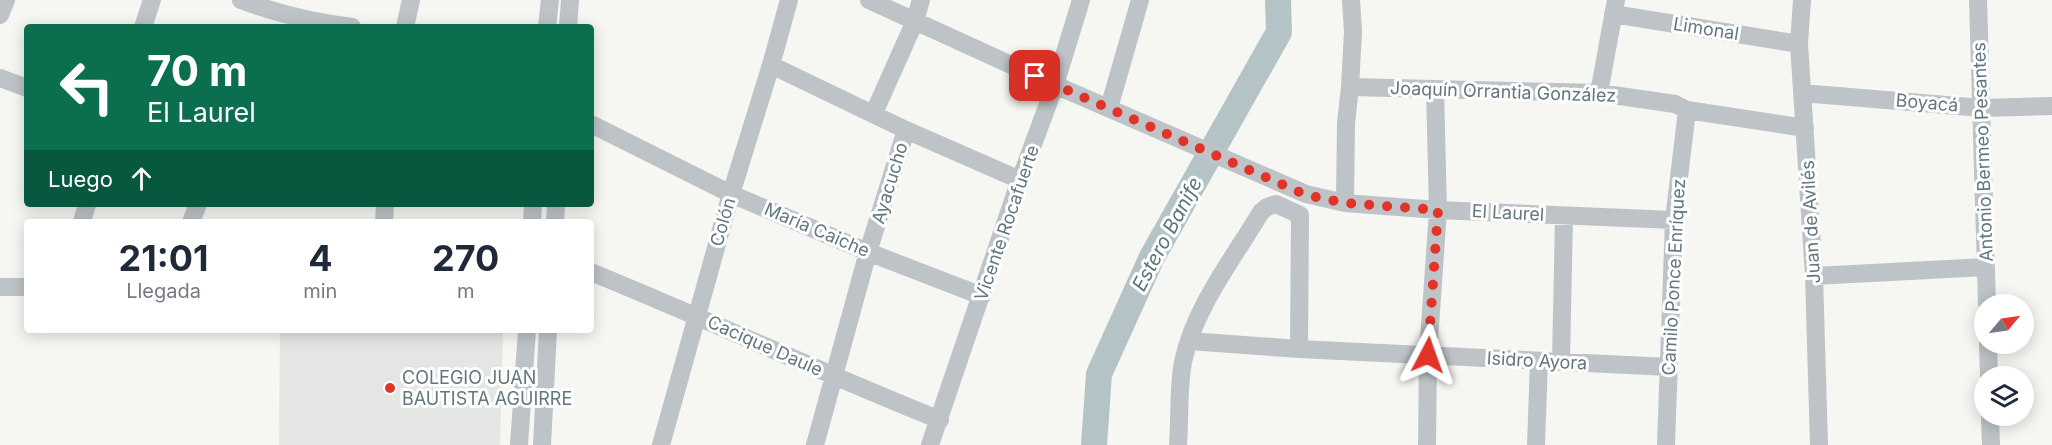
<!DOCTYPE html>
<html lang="es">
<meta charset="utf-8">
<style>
body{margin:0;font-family:Inter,sans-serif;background:#f2f2f3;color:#1f2937;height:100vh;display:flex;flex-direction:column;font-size:22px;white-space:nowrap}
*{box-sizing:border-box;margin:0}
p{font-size:20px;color:#747a83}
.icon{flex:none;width:33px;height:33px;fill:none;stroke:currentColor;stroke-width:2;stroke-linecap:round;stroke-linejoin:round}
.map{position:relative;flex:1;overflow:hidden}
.drawer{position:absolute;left:24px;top:219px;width:570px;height:114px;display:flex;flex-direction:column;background:#fff;border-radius:6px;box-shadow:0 3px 15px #0003}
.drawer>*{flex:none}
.top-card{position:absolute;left:24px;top:24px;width:570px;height:183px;border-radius:6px;box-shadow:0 3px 15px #0003;background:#0b6e4f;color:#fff;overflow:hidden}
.needle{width:39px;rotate:61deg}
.buttons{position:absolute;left:1974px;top:294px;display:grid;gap:12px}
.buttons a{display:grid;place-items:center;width:60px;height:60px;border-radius:50%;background:#fff;box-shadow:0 3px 15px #0003;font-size:30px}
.pin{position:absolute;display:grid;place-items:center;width:51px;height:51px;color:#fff;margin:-26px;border-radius:12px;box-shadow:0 3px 9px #0006}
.me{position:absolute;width:66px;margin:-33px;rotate:4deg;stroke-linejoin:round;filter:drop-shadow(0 0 4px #0008)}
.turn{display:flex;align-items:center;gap:21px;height:126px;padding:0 24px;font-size:27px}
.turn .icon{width:78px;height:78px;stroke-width:2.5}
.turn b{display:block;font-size:42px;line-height:51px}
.then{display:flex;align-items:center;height:57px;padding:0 24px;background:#0003;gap:12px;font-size:22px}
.eta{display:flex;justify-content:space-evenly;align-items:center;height:102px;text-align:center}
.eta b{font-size:36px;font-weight:700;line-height:42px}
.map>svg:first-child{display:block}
.built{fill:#e4e6e4}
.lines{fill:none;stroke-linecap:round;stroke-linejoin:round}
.river{stroke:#b4c4c6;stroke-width:26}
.minor{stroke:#bdc3c6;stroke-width:18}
.route{stroke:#e13328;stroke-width:10;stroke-dasharray:0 18}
.poi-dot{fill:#e13328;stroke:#fff;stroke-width:2}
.labels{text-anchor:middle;stroke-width:6;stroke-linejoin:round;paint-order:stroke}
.street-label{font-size:18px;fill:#62777e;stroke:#fff}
.poi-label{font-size:18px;fill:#62777e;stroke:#fff;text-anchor:start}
.water-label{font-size:20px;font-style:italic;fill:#5c7679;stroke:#fff}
</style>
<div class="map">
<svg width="2052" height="445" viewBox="0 0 2052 445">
<rect width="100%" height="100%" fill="#f6f6f3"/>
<path class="built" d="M 280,330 L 503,330 L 500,445 L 279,445 Z"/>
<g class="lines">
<path class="river" d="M 1094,445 L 1099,374 L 1152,257 L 1279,32 L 1278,0"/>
<path class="minor" d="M 241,0 C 278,14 313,22 352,27
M 869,0 L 1055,85 L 1306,194 L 1345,203 L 1438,210 L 1674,220
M 1802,0 L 1799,44 L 1814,276 L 1819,445
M 1978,0 L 1987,304
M 1613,14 L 1799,44
M 0,15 L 6,0
M 143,27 L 152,0
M 405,27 L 411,0
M 547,27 L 550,0
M 568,27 L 570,0
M 771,65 L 906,130 L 1020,180
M 0,78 L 27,88
M 1350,87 L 1599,93 L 1675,104 L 1687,110 L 1805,128
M 1599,93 L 1616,0
M 1802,93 L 1982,108 L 2052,106
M 1109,108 L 1140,0
M 874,113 L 915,21 L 921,0
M 591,124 L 731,194 L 868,252 L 982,296
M 1345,203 L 1346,123 L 1350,87 L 1353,32 L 1351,0
M 82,222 L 87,204
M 191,222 L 198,204
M 384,222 L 385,204
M 532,222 L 533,204
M 555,222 L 556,204
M 591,272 C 708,320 823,373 940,420
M 1814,276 L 1986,267
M 0,287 L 27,287
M 1189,341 L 1299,349 L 1669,367
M 1988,344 L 1989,376
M 1561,362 L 1564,216
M 1990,416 L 1991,445
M 519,445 L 527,330
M 542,445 L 548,330
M 661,445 L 731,194 L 771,65 L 789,0
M 815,445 L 868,252 L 906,130
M 930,445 L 1020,180 L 1055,85 L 1081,0
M 1178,445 C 1180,418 1178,389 1183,362 C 1194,308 1233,259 1261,212 L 1267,207 L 1276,204 L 1300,215 L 1299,349
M 1427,445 L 1428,355 L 1438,210 L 1435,89
M 1536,445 L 1539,361
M 1666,445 L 1674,220 L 1687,110"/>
</g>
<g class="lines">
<path class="route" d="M 1035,76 L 1306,195 L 1345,203 L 1438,210 L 1428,355"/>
</g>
<circle class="poi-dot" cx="390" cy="388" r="6"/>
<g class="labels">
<g class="street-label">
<text transform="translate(1706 29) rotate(9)" y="6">Limonal</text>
<text transform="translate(1503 92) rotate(2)" y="6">Joaquín Orrantia González</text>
<text transform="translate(1927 103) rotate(5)" y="6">Boyacá</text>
<text transform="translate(1983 152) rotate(-92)" y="6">Antonio Bermeo Pesantes</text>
<text transform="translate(890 183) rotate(-73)" y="6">Ayacucho</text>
<text transform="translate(1508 213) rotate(3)" y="6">El Laurel</text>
<text transform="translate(723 222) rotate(-74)" y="6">Colón</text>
<text transform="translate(1811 222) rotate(-93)" y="6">Juan de Avilés</text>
<text transform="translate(1007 223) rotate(-71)" y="6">Vicente Rocafuerte</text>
<text transform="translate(817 230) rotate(23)" y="6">María Caiche</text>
<text transform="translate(1674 277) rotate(-87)" y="6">Camilo Ponce Enríquez</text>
<text transform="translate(765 346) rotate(24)" y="6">Cacique Daule</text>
<text transform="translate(1537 361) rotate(3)" y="6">Isidro Ayora</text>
</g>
<g class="poi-label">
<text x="402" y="384">COLEGIO JUAN<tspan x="402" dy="21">BAUTISTA AGUIRRE</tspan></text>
</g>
<g class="water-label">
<text transform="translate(1167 234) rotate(-62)" y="7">Estero Banife</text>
</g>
</g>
</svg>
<div class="buttons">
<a><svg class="needle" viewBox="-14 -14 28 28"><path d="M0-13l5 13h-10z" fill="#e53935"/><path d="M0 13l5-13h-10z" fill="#747a83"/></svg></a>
<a><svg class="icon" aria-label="layers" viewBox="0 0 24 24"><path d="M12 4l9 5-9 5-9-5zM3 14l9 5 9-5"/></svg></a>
</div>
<div class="pin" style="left:1035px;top:76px;background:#d93025"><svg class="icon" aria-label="arrive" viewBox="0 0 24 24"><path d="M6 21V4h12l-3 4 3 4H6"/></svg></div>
<svg class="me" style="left:1428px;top:355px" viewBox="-20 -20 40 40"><path d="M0-17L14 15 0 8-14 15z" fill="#e13328" stroke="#fff" stroke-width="4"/></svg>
<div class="top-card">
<div class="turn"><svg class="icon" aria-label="left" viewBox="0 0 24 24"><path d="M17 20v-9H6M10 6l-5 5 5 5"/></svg><div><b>70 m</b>El Laurel</div></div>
<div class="then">Luego<svg class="icon" aria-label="ahead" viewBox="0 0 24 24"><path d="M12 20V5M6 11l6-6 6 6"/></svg></div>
</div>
<section class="drawer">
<div class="eta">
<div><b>21:01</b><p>Llegada</p></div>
<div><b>4</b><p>min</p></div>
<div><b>270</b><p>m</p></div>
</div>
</section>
</div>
